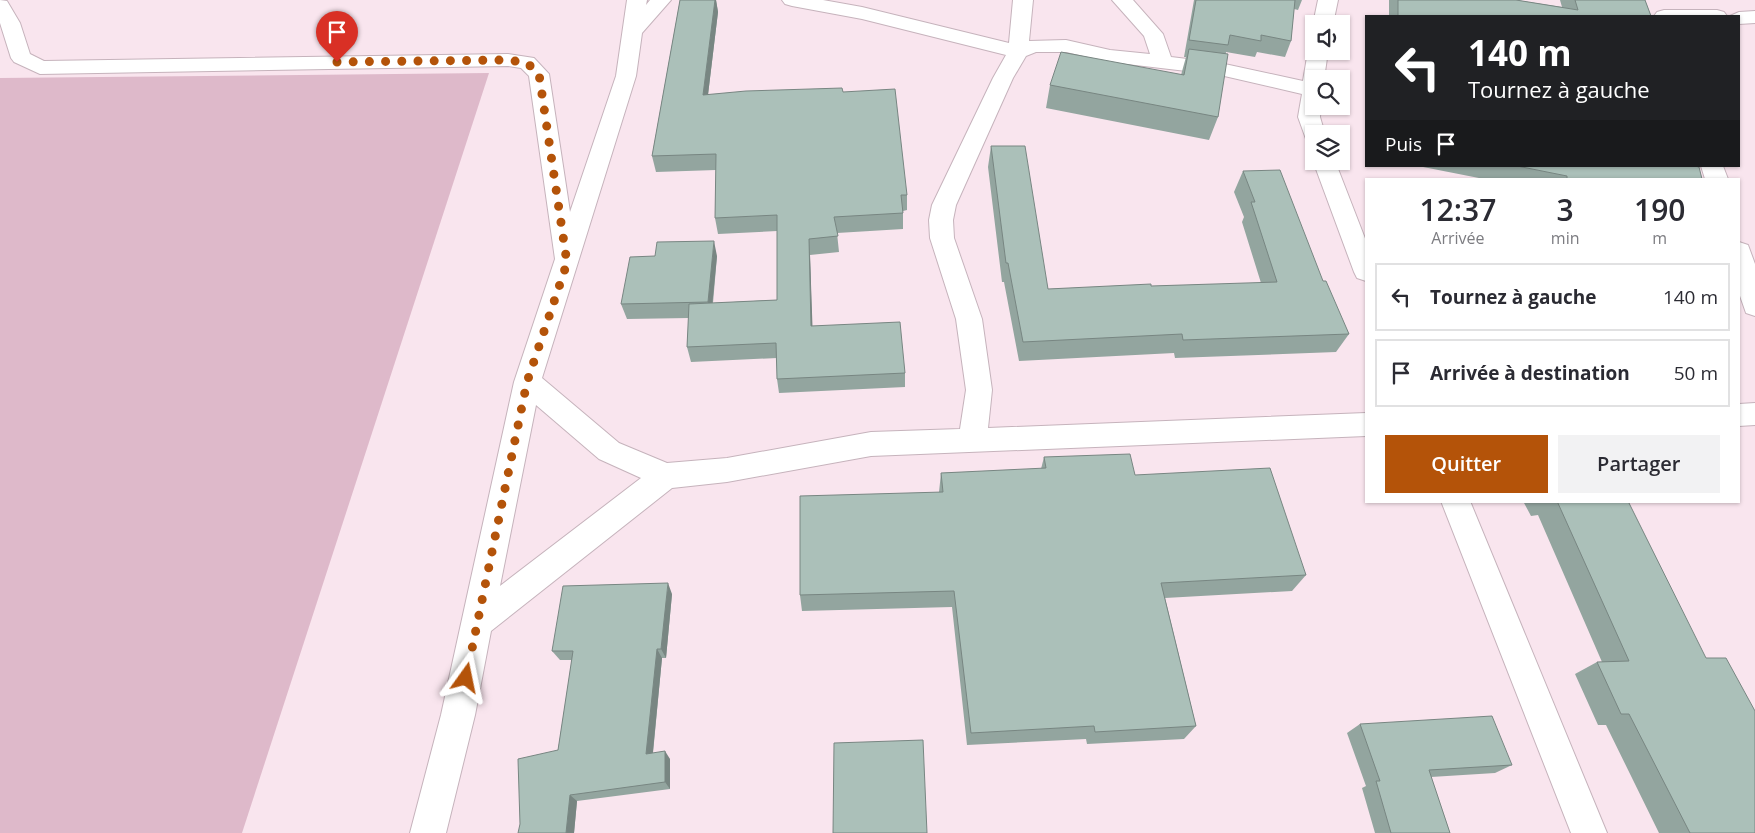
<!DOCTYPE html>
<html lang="fr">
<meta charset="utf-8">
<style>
body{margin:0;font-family:"Open Sans",sans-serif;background:#f2f2f3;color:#2b2b33;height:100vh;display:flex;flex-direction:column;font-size:19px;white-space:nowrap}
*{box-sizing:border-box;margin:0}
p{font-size:16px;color:#7c7c81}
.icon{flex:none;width:28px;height:28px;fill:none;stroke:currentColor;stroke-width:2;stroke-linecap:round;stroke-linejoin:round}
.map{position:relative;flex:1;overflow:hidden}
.panel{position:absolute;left:1365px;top:178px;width:375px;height:325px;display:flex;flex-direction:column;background:#fff;border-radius:0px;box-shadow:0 1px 4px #0004}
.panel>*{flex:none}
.banner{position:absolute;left:1365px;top:15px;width:375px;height:152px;border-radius:0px;box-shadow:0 1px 4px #0004;background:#202124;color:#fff;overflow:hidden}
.controls{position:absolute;left:1305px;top:15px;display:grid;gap:10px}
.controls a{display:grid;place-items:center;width:45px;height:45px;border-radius:0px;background:#fff;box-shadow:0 1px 4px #0004;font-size:25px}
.pin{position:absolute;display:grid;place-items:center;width:42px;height:42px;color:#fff;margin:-51px -21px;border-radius:50% 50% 50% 0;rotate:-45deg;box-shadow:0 0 5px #0007}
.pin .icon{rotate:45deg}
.me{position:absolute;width:55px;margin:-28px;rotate:12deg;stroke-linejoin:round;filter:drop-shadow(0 0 4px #0008)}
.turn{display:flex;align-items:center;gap:18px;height:105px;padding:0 20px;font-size:22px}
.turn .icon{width:65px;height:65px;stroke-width:2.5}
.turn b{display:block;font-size:35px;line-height:42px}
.then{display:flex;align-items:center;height:48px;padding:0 20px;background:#0003;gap:10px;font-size:19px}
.eta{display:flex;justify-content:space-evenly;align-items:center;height:85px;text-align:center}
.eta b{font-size:30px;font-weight:600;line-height:35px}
.cta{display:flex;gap:10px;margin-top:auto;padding:10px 20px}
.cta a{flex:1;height:58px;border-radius:0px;background:#b45309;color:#fff;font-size:20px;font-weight:600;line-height:58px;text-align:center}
.cta a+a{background:#f2f2f3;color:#2b2b33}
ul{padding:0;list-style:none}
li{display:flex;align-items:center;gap:15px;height:68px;margin:0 10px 8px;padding:0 10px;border:2px solid #e1e1e2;border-radius:0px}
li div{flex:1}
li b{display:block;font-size:19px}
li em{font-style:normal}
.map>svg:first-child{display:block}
.green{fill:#deb9ca}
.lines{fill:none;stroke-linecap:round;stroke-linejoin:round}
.minor-casing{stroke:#c6b3bc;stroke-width:2}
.minor{fill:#fff;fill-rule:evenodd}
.wall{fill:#93a59f}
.shaded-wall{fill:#788682}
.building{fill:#abc0b9;stroke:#788682}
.route{stroke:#b45309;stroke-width:9;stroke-dasharray:0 16.2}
</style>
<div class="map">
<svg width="1755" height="833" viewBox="0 0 1755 833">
<rect width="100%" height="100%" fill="#f9e5ee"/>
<path class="green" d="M 489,73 L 242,833 L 0,833 L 0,78 Z"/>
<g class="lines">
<defs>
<path id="minor" d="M 0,0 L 7,1 L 20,23 L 30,54 L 44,61 L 508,54 L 534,58 L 549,74 L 570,212 L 616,76 L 627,0 L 647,0 L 646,5 L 650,0 L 671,0 L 642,33 L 636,76 L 542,378 L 619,443 L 667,463 L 727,458 L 871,432 L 960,429 L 966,390 L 956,319 L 930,238 L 929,220 L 932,205 L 993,78 L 1006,55 L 862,19 L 792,6 L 785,4 L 782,0 L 823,0 L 862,7 L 1009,43 L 1013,0 L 1033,0 L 1029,41 L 1066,40 L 1110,50 L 1150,54 L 1144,36 L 1112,0 L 1133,0 L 1163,34 L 1171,57 L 1220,63 L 1303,81 L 1308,51 L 1314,46 L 1314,51 L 1328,51 L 1324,79 L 1314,79 L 1314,106 L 1321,106 L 1320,117 L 1325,134 L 1314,134 L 1314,141 L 1306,139 L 1298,117 L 1302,94 L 1220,75 L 1110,62 L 1066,52 L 1036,52 L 1026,56 L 1013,78 L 956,205 L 953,220 L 954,238 L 982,319 L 992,390 L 988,428 L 1366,413 L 1366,436 L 871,456 L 727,482 L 672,488 L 491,631 L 475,715 L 446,833 L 410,833 L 441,715 L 514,382 L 555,259 L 529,76 L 521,68 L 508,66 L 40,74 L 14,62 L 11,58 L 0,23 ZM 536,405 L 599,459 L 641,478 L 500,586 Z
M 1318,0 L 1338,0 L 1333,24 L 1313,24 Z
M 1664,10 L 1717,10 L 1724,12 L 1727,16 L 1654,16 L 1657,12 Z
M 1755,11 L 1755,23 L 1739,24 L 1739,16 L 1730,16 L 1739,12 Z
M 1314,159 L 1314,161 L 1335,161 L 1366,241 L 1366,281 L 1357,278 L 1354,272 L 1313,161 Z
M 1701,166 L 1723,166 L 1728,179 L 1705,179 Z
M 1739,242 L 1748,245 L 1755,264 L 1755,316 L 1746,313 L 1739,293 Z
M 1755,403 L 1755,425 L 1739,426 L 1739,404 Z
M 1441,501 L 1470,501 L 1607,833 L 1571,833 Z"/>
</defs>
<use href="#minor" class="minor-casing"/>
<use href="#minor" class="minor"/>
</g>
<path class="wall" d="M 680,0 L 716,0 L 718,12 L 708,95 L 843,92 L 907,195 L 907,210 L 903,211 L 903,229 L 837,233 L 839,252 L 810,255 L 812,326 L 905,373 L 905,387 L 779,393 L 777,379 L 777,358 L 691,362 L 687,347 L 689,318 L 627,319 L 621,304 L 717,256 L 713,303 L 777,300 L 777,231 L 718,234 L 715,218 L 716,170 L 656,172 L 652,156 Z
M 1194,0 L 1302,0 L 1298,10 L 1294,9 L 1291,41 L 1285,57 L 1257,52 L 1255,57 L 1226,52 L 1218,117 L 1209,140 L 1046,108 L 1050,85 L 1181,75 L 1186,57 L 1184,57 Z
M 1389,0 L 1516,0 L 1562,7 L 1560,0 L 1645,0 L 1651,16 L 1389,16 Z
M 991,146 L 1048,289 L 1261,283 L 1242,222 L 1244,217 L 1234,192 L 1243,171 L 1323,281 L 1349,334 L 1336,352 L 1175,358 L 1174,353 L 1019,361 L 1004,282 L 1002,282 L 988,167 Z
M 1418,166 L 1695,166 L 1702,179 L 1484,179 Z
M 1044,457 L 1135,475 L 1306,575 L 1292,591 L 1165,598 L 1196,726 L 1184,739 L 1087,744 L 1086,739 L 967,745 L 952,607 L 802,611 L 800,595 L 939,492 L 941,473 L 1041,469 Z
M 1523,501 L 1628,501 L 1755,833 L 1659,833 L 1606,725 L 1598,725 L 1575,674 L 1597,662 L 1602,662 L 1538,515 L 1531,516 Z
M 672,594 L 666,658 L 662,658 L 653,753 L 670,759 L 670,789 L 577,801 L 574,833 L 518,833 L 558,750 L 572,660 L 560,660 L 552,651 Z
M 1360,724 L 1512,765 L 1495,773 L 1431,777 L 1450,833 L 1375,833 L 1362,788 L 1366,786 L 1347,733 Z"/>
<path class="shaded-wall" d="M 715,0 L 716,0 L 718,12 L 706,111 L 703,95 Z
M 809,239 L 810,255 L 813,341 L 811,326 Z
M 714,241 L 717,256 L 711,317 L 708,302 Z
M 668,583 L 672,594 L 666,658 L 661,649 Z
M 657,649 L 662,658 L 652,761 L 646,754 Z
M 665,751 L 670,759 L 670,789 L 665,782 Z
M 570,795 L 577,801 L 574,833 L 566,833 Z"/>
<path class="building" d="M 680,0 L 715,0 L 703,95 L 746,91 L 842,88 L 843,92 L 895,89 L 907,195 L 901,195 L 903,213 L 834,217 L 838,236 L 809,239 L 811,326 L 900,322 L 905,373 L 777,379 L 776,343 L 687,347 L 689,304 L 777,300 L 777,215 L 715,218 L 716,154 L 652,156 Z
M 1196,0 L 1295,0 L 1291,41 L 1261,35 L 1261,41 L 1230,35 L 1228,45 L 1189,40 Z
M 1398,0 L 1516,0 L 1578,10 L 1575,0 L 1645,0 L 1651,16 L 1398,16 Z
M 1189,49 L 1228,54 L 1218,117 L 1050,85 L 1061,52 L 1184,75 Z
M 991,146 L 1025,146 L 1048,289 L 1151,284 L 1151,286 L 1277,282 L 1251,202 L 1255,202 L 1243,171 L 1280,170 L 1323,281 L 1326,281 L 1349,334 L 1183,340 L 1182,334 L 1023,342 L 1008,263 L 1006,263 Z
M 1517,166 L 1695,166 L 1699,167 L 1702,179 L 1567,179 L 1567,176 Z
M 714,241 L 708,302 L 621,304 L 630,257 L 655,256 L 657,242 Z
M 1130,454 L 1135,475 L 1270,468 L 1306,575 L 1161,583 L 1196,726 L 1095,732 L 1094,726 L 971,733 L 954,591 L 800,595 L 800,496 L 943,492 L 941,473 L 1046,468 L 1044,457 Z
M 1557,501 L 1628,501 L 1706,658 L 1726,658 L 1755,711 L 1755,833 L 1690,833 L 1629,714 L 1621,714 L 1597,662 L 1629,661 Z
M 668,583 L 661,649 L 657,649 L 646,754 L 665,751 L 665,782 L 570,795 L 566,833 L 518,833 L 520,824 L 518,759 L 558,750 L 573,651 L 552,651 L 563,586 Z
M 1492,716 L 1512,765 L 1429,770 L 1450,833 L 1391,833 L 1376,781 L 1380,781 L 1360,724 Z
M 923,740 L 927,833 L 833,833 L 834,743 Z"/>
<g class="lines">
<path class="route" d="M 337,62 L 508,60 L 527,63 L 539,74 L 567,263 L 527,382 L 466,678"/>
</g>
</svg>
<div class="controls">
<a><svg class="icon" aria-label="sound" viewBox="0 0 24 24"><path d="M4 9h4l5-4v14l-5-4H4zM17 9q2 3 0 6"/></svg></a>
<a><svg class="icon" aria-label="search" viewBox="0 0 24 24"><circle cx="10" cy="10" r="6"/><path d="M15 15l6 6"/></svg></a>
<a><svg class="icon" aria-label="layers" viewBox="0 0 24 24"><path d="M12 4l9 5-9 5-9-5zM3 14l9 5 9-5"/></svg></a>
</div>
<div class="pin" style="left:337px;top:62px;background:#d93025"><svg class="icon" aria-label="arrive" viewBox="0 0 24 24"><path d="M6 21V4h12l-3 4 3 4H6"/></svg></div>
<svg class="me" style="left:466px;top:678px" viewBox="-20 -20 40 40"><path d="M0-17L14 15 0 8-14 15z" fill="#b45309" stroke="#fff" stroke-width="4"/></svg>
<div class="banner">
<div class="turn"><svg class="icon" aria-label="left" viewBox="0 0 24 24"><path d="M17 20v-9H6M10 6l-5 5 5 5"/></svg><div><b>140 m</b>Tournez à gauche</div></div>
<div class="then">Puis<svg class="icon" aria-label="arrive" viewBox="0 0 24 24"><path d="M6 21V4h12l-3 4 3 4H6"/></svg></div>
</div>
<section class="panel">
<div class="eta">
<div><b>12:37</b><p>Arrivée</p></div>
<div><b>3</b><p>min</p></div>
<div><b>190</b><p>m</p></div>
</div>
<ul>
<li><svg class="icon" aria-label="left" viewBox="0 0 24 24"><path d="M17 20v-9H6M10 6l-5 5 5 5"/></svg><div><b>Tournez à gauche</b></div><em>140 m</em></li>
<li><svg class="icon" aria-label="arrive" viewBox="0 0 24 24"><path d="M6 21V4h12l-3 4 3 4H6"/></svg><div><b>Arrivée à destination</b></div><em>50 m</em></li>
</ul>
<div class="cta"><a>Quitter</a><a>Partager</a></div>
</section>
</div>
